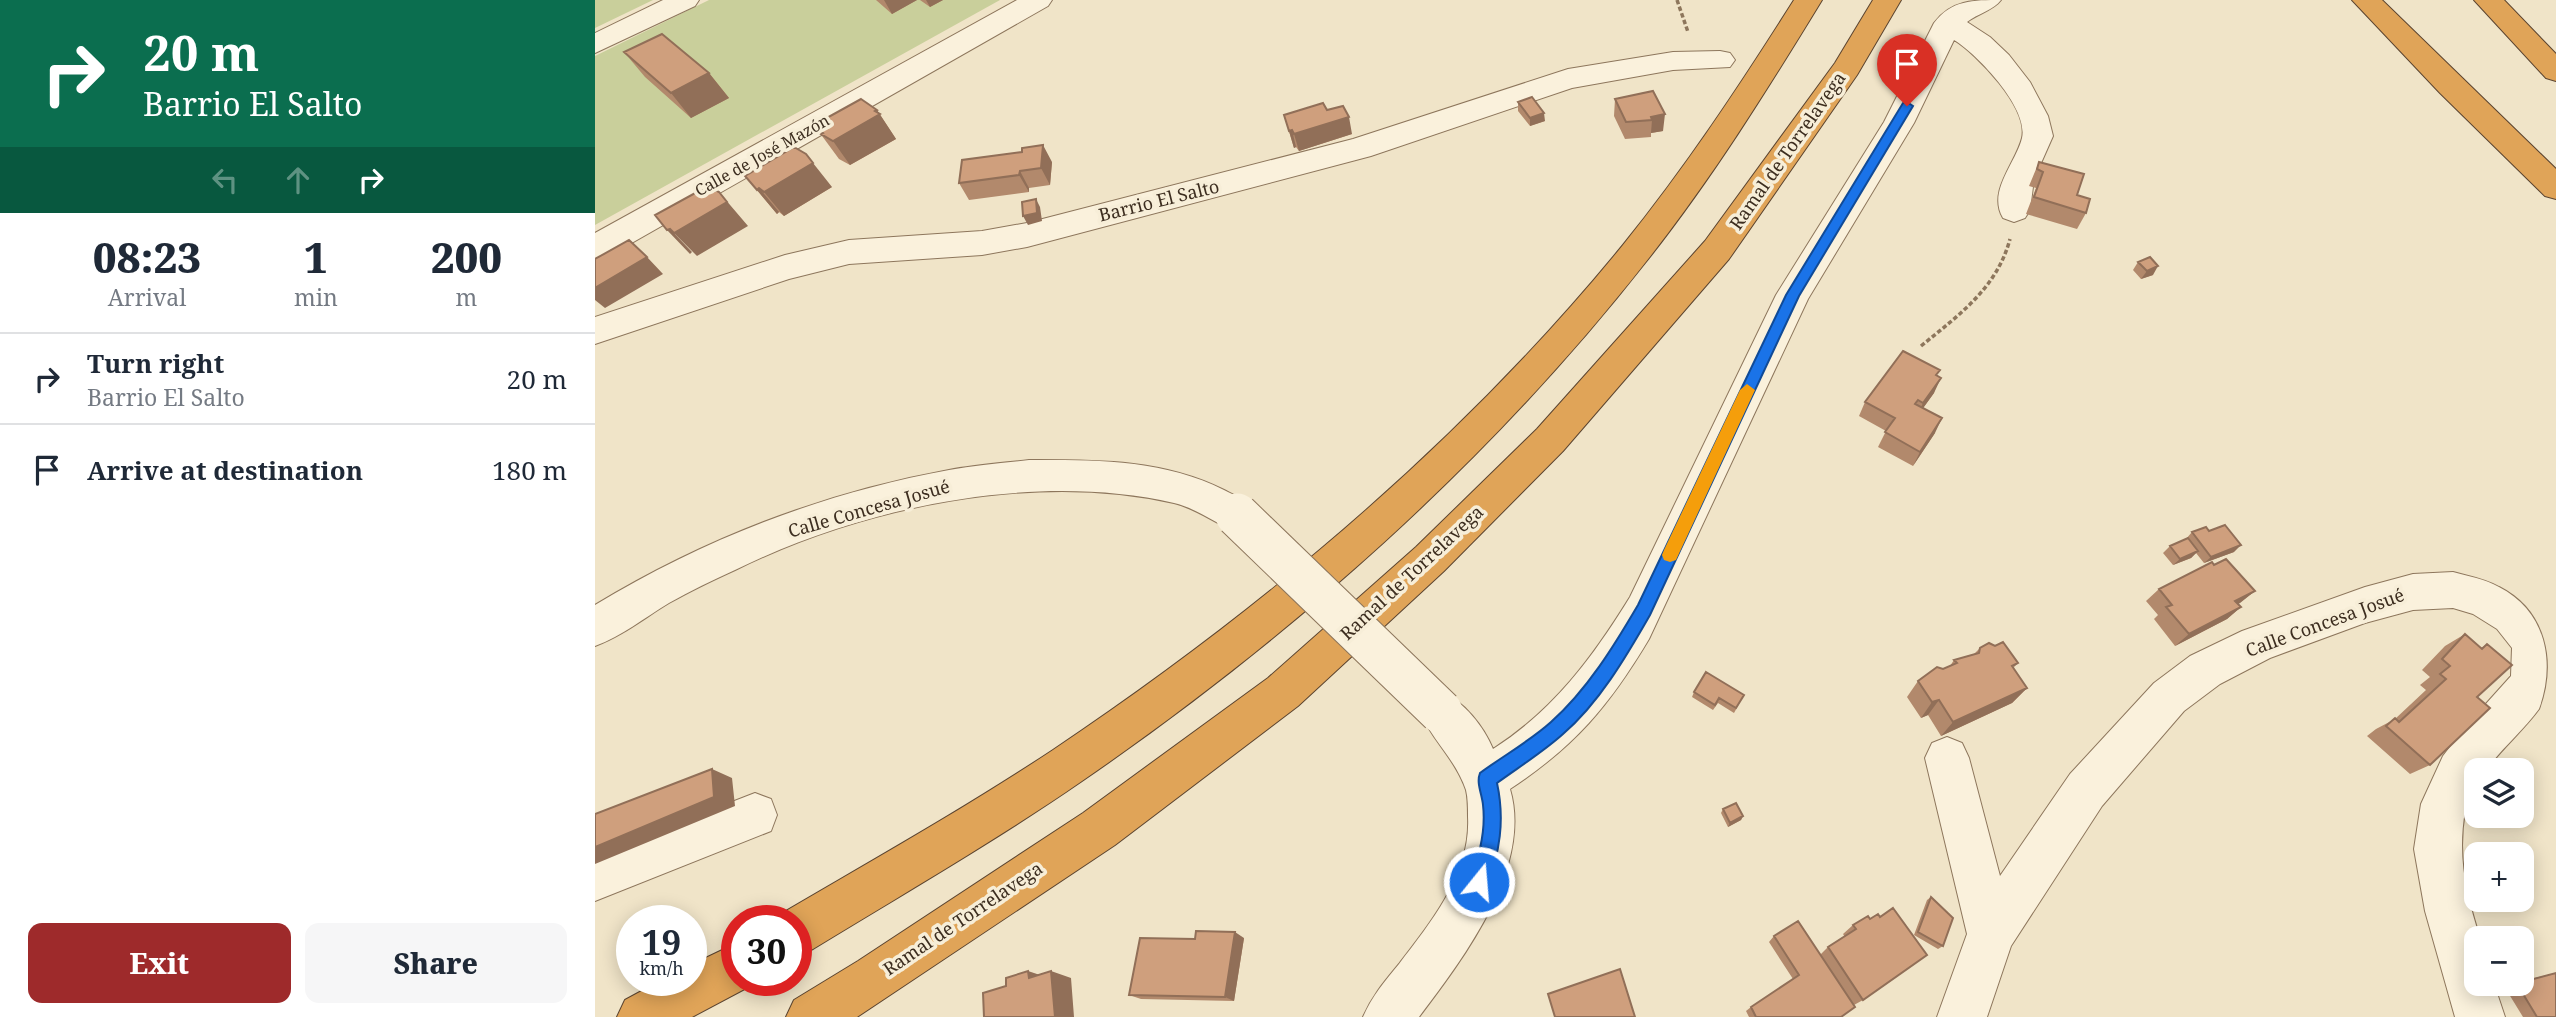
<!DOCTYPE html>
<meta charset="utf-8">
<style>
body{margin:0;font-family:"Noto Serif",serif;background:#f6f6f7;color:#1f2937;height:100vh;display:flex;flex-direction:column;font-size:26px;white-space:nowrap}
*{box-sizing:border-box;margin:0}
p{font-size:23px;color:#747a83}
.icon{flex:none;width:38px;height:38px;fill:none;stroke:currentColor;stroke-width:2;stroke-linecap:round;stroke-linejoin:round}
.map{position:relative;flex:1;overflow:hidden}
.drawer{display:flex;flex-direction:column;background:#fff;width:595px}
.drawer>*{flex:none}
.banner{background:#0b6e4f;color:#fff;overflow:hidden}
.controls{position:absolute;left:1869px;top:758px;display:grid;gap:14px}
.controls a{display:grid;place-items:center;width:70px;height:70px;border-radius:14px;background:#fff;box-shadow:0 4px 18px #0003;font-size:35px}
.speed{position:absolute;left:21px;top:905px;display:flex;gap:14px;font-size:35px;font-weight:700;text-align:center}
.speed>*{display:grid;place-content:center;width:91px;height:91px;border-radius:50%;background:#fff;box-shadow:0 4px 18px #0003;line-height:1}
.speed small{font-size:18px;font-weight:400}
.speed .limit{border:10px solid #d22;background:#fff;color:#111}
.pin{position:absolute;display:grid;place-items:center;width:60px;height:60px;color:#fff;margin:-72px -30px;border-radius:50% 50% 50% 0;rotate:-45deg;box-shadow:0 0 7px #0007}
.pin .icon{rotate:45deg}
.me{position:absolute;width:77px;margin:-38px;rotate:17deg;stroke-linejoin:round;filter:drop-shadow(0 0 5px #0008)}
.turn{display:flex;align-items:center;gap:24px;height:147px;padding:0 28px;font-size:32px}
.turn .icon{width:91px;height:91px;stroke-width:2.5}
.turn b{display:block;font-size:49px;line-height:60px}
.lanes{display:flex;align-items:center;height:66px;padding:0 28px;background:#0003;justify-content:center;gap:35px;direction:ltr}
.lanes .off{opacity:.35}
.eta{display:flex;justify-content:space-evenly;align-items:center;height:119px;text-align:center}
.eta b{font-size:42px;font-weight:800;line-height:49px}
.action{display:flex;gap:14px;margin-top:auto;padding:14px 28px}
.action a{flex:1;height:80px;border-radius:14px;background:#9e2a2b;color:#fff;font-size:28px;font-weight:800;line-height:80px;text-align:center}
.action a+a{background:#f6f6f7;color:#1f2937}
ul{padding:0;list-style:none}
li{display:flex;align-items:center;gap:21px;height:91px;padding:0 28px;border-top:2px solid #e0e1e3}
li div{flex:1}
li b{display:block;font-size:26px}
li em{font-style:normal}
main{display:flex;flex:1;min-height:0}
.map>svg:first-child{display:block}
.green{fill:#c9cf9b}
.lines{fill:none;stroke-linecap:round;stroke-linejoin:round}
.minor-casing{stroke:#8d765c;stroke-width:2}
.highway-casing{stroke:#5b4430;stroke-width:2}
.path{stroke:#8d765c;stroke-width:3.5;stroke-dasharray:4.5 2.5;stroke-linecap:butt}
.minor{fill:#faf1dc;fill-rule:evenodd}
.highway{fill:#e0a458;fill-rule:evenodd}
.minor-bridge-casing{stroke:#8d765c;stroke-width:45;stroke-linecap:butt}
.minor-bridge{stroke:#faf1dc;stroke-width:43}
.wall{fill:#b2896c}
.shaded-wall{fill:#916f58}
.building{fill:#cf9f7d;stroke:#916f58;stroke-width:2}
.route{fill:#1a73e8;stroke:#114b97;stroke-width:2}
.slow{fill:#f59e0b}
.labels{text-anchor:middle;stroke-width:7;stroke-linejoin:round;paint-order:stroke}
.far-street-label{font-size:16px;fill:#3d2e20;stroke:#f7eed8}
.street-label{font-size:18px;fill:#3d2e20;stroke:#f7eed8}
</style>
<main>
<section class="drawer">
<div class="banner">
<div class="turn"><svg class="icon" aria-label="right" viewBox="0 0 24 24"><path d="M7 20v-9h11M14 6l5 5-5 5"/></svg><div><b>20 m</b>Barrio El Salto</div></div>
<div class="lanes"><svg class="icon off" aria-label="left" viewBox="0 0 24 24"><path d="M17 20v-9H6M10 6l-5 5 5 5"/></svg><svg class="icon off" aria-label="ahead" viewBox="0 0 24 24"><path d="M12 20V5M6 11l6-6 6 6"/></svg><svg class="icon" aria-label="right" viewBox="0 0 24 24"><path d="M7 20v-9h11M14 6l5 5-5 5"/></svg></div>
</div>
<div class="eta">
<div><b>08:23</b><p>Arrival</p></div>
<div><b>1</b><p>min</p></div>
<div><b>200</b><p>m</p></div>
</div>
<ul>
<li><svg class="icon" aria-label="right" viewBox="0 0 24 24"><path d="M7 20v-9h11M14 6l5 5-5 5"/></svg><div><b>Turn right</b><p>Barrio El Salto</p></div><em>20 m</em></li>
<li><svg class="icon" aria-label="arrive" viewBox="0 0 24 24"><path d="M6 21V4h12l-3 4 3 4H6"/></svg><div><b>Arrive at destination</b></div><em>180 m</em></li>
</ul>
<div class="action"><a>Exit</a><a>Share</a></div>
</section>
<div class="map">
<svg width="1961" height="1017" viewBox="0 0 1961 1017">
<rect width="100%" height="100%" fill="#f0e4c8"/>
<path class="green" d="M 0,0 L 58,0 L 0,28 Z
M 114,0 L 405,0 L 0,225 L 0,56 Z"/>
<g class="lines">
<defs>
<path id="minor" d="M 68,0 L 104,0 L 100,6 L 0,53 L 0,33 Z
M 422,0 L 457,0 L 453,6 L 12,257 L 0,260 L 0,233 Z
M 1406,0 C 1399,10 1382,14 1372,22 L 1395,37 L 1414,55 L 1435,82 L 1453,116 L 1458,136 L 1439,179 L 1435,210 L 1430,218 L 1419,222 L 1408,218 C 1392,191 1421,163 1427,138 C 1434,108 1382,54 1359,40 L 1319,123 L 1213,299 L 1054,639 C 1014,706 980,746 915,789 C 938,867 868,959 824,1017 L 768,1017 C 777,996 790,981 804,964 C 837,921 876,873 873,817 C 873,808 873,798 871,790 C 861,760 837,740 825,712 L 831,698 L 846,692 C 869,701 889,727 898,749 C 959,710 998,657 1035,597 L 1181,295 L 1289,122 L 1339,23 C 1356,0 1378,0 1406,0 Z
M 1125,51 L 1135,53 L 1140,60 L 1135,67 L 1078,70 L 977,88 L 776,156 L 432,247 L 387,255 L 254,264 L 194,279 L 0,344 L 0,317 L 190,255 L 254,240 L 387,231 L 432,223 L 758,139 L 973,69 L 1078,52 Z
M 434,460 C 500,460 568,459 629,490 C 643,497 654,501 661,515 L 656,527 L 642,532 C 621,524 601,508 579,503 C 439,471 268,507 140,570 C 118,580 95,591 74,603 C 49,618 27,636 0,646 L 0,605 C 109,539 228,493 354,470 C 380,465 408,463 434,460 Z
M 1858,572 C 1873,576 1890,579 1904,587 C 1951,611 1961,662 1944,709 C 1928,731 1907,748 1891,770 L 1881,770 C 1881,786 1872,796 1870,811 C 1862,857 1871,894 1885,938 L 1881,938 L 1881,984 L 1899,984 L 1910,1017 L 1860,1017 L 1830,911 L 1819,849 L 1826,804 L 1848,756 L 1871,726 L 1916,676 L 1917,648 L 1902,629 L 1878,614 L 1858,608 L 1818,610 L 1770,623 L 1675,658 L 1625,684 L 1589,711 L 1507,806 L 1416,946 L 1392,1017 L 1342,1017 L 1372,934 L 1330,758 L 1337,743 L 1352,737 L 1367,743 L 1374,758 L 1405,876 L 1475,774 L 1559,683 L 1595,656 L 1647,631 L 1770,587 L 1818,574 Z
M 160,793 L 176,799 L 182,815 L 176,831 L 0,901 L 0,855 Z"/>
<path id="highway" d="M 1199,0 L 1227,0 C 1172,90 1116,180 1050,263 C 893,463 696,637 487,781 C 400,841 308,894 218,949 L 201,956 L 201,920 L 182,920 L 184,915 C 276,861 369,809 458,750 C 668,609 868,441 1028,245 C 1091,167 1146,84 1199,0 Z
M 1278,0 L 1306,0 L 1262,75 L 1134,259 L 968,451 L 849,571 L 703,706 L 520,845 L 262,1017 L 191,1017 L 199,1000 L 263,961 L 488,813 L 673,678 L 821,547 L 942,429 L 1110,241 L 1240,63 Z
M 1757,0 L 1787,0 L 1961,169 L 1961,199 L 1950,196 L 1845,93 Z
M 1879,0 L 1909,0 L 1961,54 L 1961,81 L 1951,78 Z
M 142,943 L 142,980 L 161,980 L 159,984 L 97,1017 L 22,1017 L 30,1000 L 67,980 L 96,980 L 96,965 Z"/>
</defs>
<use href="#minor" class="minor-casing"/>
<use href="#highway" class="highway-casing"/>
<path class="path" d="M 1082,0 L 1093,32
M 1326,346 C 1364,315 1402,288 1415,239"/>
<use href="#minor" class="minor"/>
<use href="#highway" class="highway"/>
<defs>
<path id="minor-bridge" d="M 642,515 L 846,712"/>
</defs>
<use href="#minor-bridge" class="minor-bridge-casing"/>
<use href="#minor-bridge" class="minor-bridge"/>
</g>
<path class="wall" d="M 281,0 L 322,0 L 297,14 Z
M 325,0 L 348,0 L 335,7 Z
M 29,52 L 114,73 L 134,98 L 96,118 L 50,77 Z
M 1058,91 L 1068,131 L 1056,133 L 1056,137 L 1030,139 L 1019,116 L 1020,99 Z
M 923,102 L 950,121 L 935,126 L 923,111 Z
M 282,110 L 301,139 L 255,165 L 244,159 L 219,125 Z
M 732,110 L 757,134 L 704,151 L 701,147 L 699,148 L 689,115 Z
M 457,162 L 455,185 L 434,188 L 434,192 L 374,200 L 364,183 Z
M 1444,162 L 1482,195 L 1491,213 L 1482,229 L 1431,214 L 1441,188 L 1434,186 Z
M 150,176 L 237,187 L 189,216 L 184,212 L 182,214 Z
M 1543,262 L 1558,275 L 1546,279 L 1538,270 Z
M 1342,376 L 1339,393 L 1328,408 L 1340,433 L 1318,466 L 1283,447 L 1291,431 L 1264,416 L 1270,402 Z
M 1614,531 L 1639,552 L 1609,563 L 1601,553 L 1596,558 L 1578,565 L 1568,553 L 1575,546 L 1591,539 L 1597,532 Z
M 1619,565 L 1660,591 L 1643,604 L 1646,607 L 1632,619 L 1580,646 L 1559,619 L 1563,615 L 1551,601 L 1564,589 Z
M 1870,634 L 1886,648 L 1892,644 L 1882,697 L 1835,765 L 1815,774 L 1772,736 L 1781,729 L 1800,719 L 1831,690 L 1825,685 L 1835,677 L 1827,670 L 1850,646 Z
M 1385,648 L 1423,663 L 1418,668 L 1432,688 L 1417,703 L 1346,736 L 1333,715 L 1326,718 L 1312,697 L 1323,681 L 1355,666 L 1359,660 L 1379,654 Z
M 1099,692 L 1149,695 L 1139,713 L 1123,703 L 1118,710 L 1097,697 Z
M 1128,809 L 1148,816 L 1146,820 L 1133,827 L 1126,813 Z
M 1336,897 L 1348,946 L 1343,949 L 1319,935 L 1332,900 Z
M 1273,916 L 1268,1000 L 1259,1005 L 1246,1017 L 1154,1017 L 1151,1011 L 1156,1007 L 1198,979 L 1174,942 L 1179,936 L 1225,955 L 1233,947 L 1250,937 L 1248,934 L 1258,925 Z
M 649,938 L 639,1001 L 546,999 L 534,995 Z
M 1961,973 L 1961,1017 L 1928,1017 L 1909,986 L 1919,984 L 1927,984 L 1927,981 Z"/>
<path class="shaded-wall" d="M 289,0 L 322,0 L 297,14 Z
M 331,0 L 348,0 L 335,7 Z
M 114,73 L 134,98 L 96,118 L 76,93 Z
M 282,110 L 301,139 L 255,165 L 238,141 Z
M 949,113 L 950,121 L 935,126 L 935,118 Z
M 1070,114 L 1068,131 L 1056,133 L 1057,120 L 1056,117 Z
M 754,117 L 757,134 L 704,151 L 699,134 Z
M 697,130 L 701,147 L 699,148 L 694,131 Z
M 448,145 L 457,162 L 455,185 L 446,168 Z
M 218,163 L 237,187 L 189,216 L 169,192 Z
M 425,171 L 434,188 L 434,192 L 424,175 Z
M 164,188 L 184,212 L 182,214 L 162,190 Z
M 124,192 L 153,226 L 102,256 L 79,233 Z
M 441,199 L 445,207 L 447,221 L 433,225 L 428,216 Z
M 75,229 L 97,252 L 95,254 L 72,230 Z
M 52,257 L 68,274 L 10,308 L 0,300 L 0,288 Z
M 1563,266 L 1558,275 L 1546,279 L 1552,271 Z
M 1346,378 L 1339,393 L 1321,418 L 1328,403 Z
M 1347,418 L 1340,433 L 1318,466 L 1325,452 Z
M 1646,545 L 1639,552 L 1609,563 L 1616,557 Z
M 1603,551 L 1596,558 L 1578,565 L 1585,559 Z
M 1660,591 L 1645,603 L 1626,613 L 1640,601 Z
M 1646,607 L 1632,619 L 1580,646 L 1594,634 Z
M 1432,688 L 1417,703 L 1346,736 L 1358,722 Z
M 1344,700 L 1333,715 L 1326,718 L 1337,702 Z
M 117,769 L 137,778 L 140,806 L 0,864 L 0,847 Z
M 1148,816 L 1146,820 L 1133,827 L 1135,823 Z
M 640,932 L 649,938 L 639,1001 L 630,997 Z
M 433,971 L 454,978 L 434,978 Z
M 456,971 L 476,978 L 479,1017 L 460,1017 Z"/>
<path class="building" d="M 67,34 L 114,73 L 76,93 L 29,52 Z
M 1058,91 L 1070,114 L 1056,117 L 1057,120 L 1031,122 L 1020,99 Z
M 937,97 L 949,113 L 935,118 L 923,102 Z
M 266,99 L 282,110 L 280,111 L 285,114 L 238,141 L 226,134 L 228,133 L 219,125 Z
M 728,103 L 732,110 L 748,106 L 754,117 L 699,134 L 697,130 L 694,131 L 689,115 Z
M 448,145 L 446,168 L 425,171 L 424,175 L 364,183 L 367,160 L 427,152 L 427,148 Z
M 199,147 L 211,154 L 218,163 L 169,192 L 164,188 L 162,190 L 150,176 Z
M 1444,162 L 1489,174 L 1482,195 L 1495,199 L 1491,213 L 1439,197 L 1448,172 L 1442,169 Z
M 113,186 L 124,192 L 132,202 L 79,233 L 75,229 L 72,230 L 60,215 Z
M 441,199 L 442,213 L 428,216 L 427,202 Z
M 34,240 L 52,257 L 0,288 L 0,259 Z
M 1555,257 L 1563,266 L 1552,271 L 1543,262 Z
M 1308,351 L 1345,370 L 1341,375 L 1346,378 L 1328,403 L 1323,400 L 1320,404 L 1347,418 L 1325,452 L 1290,432 L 1300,418 L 1270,402 Z
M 1630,525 L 1646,545 L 1616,557 L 1597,532 L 1611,527 L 1614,531 Z
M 1593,538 L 1603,551 L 1585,559 L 1575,546 Z
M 1631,559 L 1660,591 L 1640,601 L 1646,607 L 1594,634 L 1571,607 L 1577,605 L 1564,589 L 1617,562 L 1619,565 Z
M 1870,634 L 1887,649 L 1892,644 L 1917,665 L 1882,697 L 1895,708 L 1835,765 L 1791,726 L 1800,718 L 1804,722 L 1851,679 L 1845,674 L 1855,666 L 1847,659 Z
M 1408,642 L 1423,663 L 1417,666 L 1432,688 L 1358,722 L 1344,700 L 1337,702 L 1323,681 L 1342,667 L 1348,669 L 1362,663 L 1359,660 L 1384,653 L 1385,648 L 1394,643 L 1400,646 Z
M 1111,672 L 1149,695 L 1141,708 L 1124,698 L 1120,705 L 1099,692 Z
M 117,769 L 119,797 L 0,847 L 0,814 Z
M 1141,803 L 1148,816 L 1135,823 L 1128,809 Z
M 1336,897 L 1358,918 L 1348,946 L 1323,932 Z
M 1298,908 L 1332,955 L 1268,1000 L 1233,947 L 1261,929 L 1258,925 L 1273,916 L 1275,919 L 1283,914 L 1285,917 Z
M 1203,921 L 1260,1007 L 1246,1017 L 1161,1017 L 1156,1007 L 1204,975 L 1179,936 Z
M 601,931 L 640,932 L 630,997 L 534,995 L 545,938 L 600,939 Z
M 1025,969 L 1040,1017 L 960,1017 L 953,994 Z
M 433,971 L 434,978 L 456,971 L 460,1017 L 389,1017 L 388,993 L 411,986 L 411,978 Z
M 1961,973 L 1961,1017 L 1942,1017 L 1922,984 L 1927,984 L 1927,982 Z"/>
<path class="route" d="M 1312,102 L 1318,106 L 1204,296 L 1055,615 C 1031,657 1004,703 968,734 C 948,752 924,767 902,783 C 910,820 905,853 891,888 L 884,891 L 877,888 L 874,882 C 884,858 891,831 888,805 C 887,794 881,783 885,773 C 908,756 935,741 956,722 C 992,690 1019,646 1043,605 L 1191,295 L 1308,103 Z"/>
<path class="slow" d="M 1152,384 L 1160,390 L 1081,560 L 1075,562 L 1069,560 L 1067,555 L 1069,550 L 1145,390 Z"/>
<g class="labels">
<g class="far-street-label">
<text transform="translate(167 155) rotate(-29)" y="6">Calle de José Mazón</text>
</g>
<g class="street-label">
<text transform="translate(1193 151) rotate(-55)" y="6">Ramal de Torrelavega</text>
<text transform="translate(564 201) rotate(-14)" y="6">Barrio El Salto</text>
<text transform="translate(274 509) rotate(-16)" y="6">Calle Concesa Josué</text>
<text transform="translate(817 573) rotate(-43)" y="6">Ramal de Torrelavega</text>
<text transform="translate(1730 623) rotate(-20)" y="6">Calle Concesa Josué</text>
<text transform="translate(368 919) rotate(-34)" y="6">Ramal de Torrelavega</text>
</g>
</g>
</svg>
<div class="controls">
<a><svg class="icon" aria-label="layers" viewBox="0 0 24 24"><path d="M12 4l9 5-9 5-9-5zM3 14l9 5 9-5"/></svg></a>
<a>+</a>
<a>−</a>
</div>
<div class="speed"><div>19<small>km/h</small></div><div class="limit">30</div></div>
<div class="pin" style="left:1312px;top:106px;background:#d93025"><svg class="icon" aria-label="arrive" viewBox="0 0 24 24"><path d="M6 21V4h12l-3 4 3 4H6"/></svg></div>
<svg class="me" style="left:884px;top:882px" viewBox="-20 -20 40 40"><circle r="17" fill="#1a73e8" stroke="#fff" stroke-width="3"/><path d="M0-11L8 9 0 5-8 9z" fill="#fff"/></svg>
</div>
</main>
